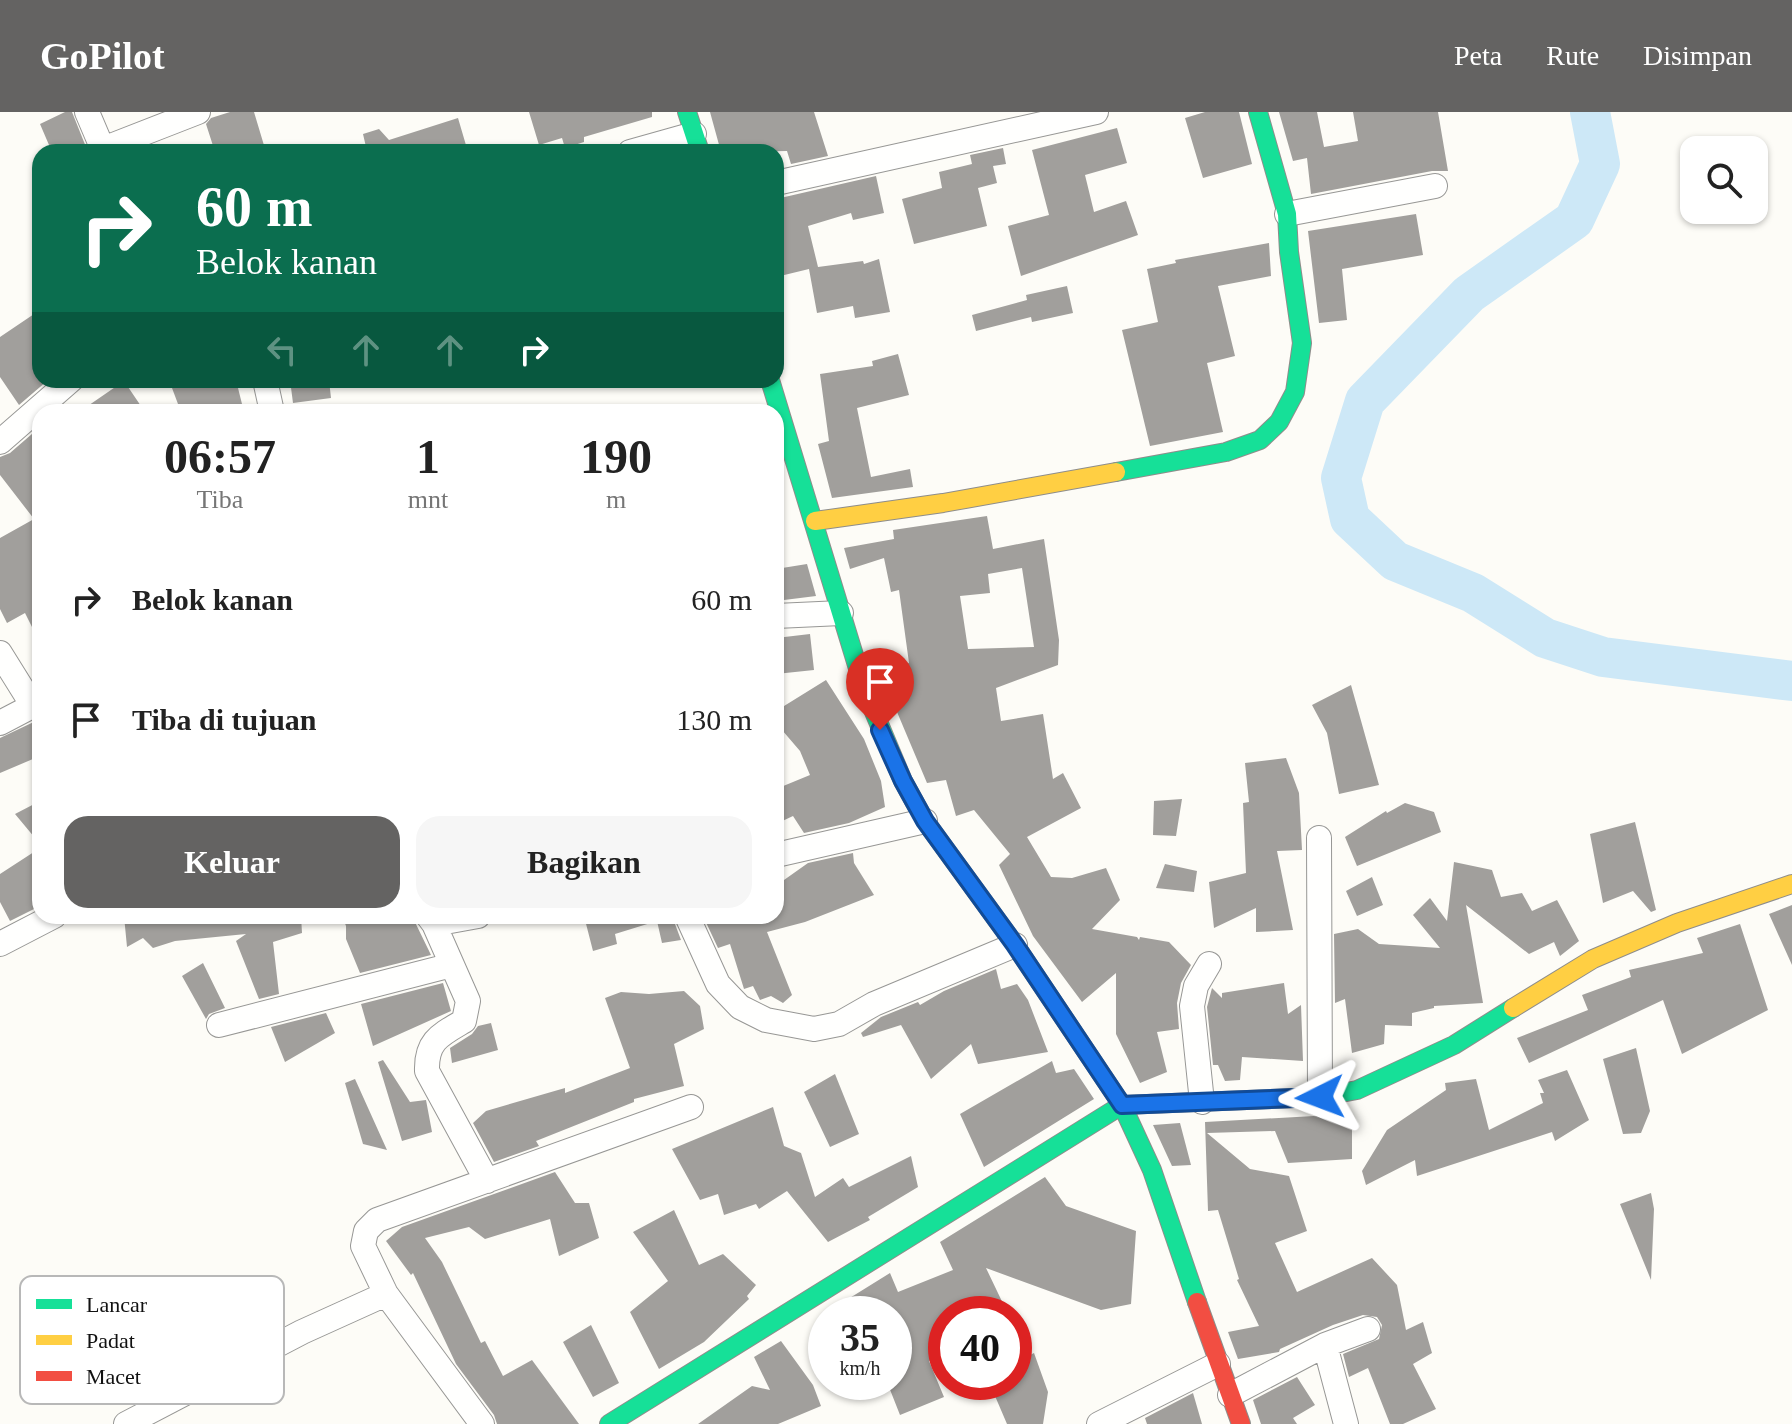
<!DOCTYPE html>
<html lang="id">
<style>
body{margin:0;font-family:"Times New Roman",serif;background:#f6f6f6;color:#222;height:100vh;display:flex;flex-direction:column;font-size:30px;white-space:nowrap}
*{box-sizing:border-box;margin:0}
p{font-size:26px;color:#767676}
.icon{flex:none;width:44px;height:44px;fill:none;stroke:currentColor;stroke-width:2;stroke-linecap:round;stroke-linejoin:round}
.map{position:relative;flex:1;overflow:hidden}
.side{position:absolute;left:32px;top:292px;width:752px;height:520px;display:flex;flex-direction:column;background:#fff;border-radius:24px;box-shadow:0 2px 6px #0004}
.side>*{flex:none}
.hud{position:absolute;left:32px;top:32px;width:752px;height:244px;border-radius:24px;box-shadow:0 2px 6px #0004;background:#0b6e4f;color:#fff;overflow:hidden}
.buttons{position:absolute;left:1680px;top:24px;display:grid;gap:16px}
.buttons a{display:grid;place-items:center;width:88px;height:88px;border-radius:16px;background:#fff;box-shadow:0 2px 6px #0004;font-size:40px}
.speed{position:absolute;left:808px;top:1184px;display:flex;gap:16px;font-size:40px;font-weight:700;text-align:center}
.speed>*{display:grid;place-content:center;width:104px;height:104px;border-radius:50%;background:#fff;box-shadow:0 2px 6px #0004;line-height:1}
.speed small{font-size:20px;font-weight:400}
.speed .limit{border:12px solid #d22;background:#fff;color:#111}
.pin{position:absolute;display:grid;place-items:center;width:68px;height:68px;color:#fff;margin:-82px -34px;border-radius:50% 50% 50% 0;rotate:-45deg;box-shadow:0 0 8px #0007}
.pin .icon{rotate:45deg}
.me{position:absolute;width:88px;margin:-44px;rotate:267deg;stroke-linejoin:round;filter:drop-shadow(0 0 6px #0008)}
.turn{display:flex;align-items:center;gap:28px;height:168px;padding:0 32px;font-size:36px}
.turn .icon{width:104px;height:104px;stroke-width:2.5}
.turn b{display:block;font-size:56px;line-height:68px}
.lanes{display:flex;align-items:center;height:76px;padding:0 32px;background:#0003;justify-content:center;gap:40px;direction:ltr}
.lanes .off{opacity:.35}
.eta{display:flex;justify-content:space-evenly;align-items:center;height:136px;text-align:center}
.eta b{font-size:48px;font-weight:800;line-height:56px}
.button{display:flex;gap:16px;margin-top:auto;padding:16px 32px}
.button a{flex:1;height:92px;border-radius:24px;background:#646362;color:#fff;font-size:32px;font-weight:800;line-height:92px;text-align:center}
.button a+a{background:#f6f6f6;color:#222}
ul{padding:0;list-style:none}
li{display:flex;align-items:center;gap:24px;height:120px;padding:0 32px}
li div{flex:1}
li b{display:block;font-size:30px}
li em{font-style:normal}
header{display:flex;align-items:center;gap:48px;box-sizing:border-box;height:112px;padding:0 40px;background:#646362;color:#fff}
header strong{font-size:38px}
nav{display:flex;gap:44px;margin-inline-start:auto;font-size:28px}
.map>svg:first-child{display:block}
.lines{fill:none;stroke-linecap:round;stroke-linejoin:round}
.river{stroke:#cde8f7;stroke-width:40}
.building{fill:#a19f9c;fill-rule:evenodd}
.street-casing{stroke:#979795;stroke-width:26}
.fast-casing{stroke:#8e8d8b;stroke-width:20}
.slow-casing{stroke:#8e8d8b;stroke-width:20}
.jam-casing{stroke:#8e8d8b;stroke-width:20}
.street{stroke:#fffffe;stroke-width:24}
.fast{stroke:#16e098;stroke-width:18}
.slow{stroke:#ffcf43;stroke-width:18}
.jam{stroke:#f24e42;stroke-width:18}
.route-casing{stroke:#114b97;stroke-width:20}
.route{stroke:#1a73e8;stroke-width:14}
.key{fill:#fff;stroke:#b8b8b8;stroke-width:2}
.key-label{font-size:22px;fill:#111}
</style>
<header>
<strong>GoPilot</strong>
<nav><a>Peta</a><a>Rute</a><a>Disimpan</a></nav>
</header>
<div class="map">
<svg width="1792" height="1312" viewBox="0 0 1792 1312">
<rect width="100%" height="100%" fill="#fdfcf7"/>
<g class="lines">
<path class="river" d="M 1590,0 L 1600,52 L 1574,108 L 1469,182 L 1365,289 L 1341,366 L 1350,407 L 1395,449 L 1473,481 L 1545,526 L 1603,545 L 1792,569"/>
</g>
<path class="building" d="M 65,0 L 72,0 L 88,40 L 52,40 L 40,12 Z
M 230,0 L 254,0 L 266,40 L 215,40 L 206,12 L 211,6 Z
M 529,0 L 652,0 L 652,5 L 584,25 L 584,30 L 565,36 L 562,26 L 539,33 Z
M 710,0 L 814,0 L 828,44 L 791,52 L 787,39 L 721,40 Z
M 1205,0 L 1239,0 L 1252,52 L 1203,66 L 1185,6 Z
M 1279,0 L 1317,0 L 1324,35 L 1358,29 L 1353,0 L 1438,0 L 1448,59 L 1432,59 L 1311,82 L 1307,46 L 1293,49 Z
M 458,6 L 468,40 L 364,40 L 364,36 L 366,35 L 363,22 L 379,17 L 389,28 Z
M 1117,16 L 1127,51 L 1085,63 L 1094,100 L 1126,89 L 1138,123 L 1021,164 L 1008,114 L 1049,103 L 1032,38 Z
M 1003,36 L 1006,52 L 993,54 L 997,71 L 978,76 L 987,114 L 914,132 L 902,87 L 942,76 L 939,60 L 972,52 L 970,43 Z
M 876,64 L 884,101 L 853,108 L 851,101 L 808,114 L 818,155 L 863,149 L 864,152 L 879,147 L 890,200 L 855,206 L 853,194 L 817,201 L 809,157 L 776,165 L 776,87 Z
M 1416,102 L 1423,143 L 1342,157 L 1347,208 L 1319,211 L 1308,119 Z
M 1269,131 L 1271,164 L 1218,174 L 1235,244 L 1207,251 L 1223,320 L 1150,334 L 1122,218 L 1158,210 L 1147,157 L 1176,151 L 1175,148 Z
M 1067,174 L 1073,201 L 1032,210 L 1031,205 L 976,219 L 972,203 L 1027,188 L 1026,183 Z
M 40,198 L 40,268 L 47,269 L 19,293 L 0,265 L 0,225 Z
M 898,242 L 909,283 L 857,296 L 871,365 L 910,357 L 913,375 L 832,386 L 818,332 L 829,329 L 820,262 L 873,254 L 872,249 Z
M 169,268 L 236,268 L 244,300 L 181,300 Z
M 290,268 L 329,268 L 331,286 L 293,291 Z
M 124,269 L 145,300 L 79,300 Z
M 40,315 L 40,531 L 25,501 L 7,511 L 0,497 L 0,426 L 34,407 L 0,363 L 0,345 L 10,341 Z
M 987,404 L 993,437 L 1044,427 L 1059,528 L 1058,553 L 996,576 L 1001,609 L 1043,602 L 1053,667 L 1063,661 L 1081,696 L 1027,725 L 1051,765 L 1072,766 L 1106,756 L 1120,788 L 1092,817 L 1137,825 L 1139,828 L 1140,825 L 1169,830 L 1191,853 L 1181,871 L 1177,891 L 1179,917 L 1157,920 L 1167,960 L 1140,971 L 1116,922 L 1116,861 L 1082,890 L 1033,824 L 999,753 L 1010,742 L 974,698 L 956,704 L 946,668 L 927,671 L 881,562 L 909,551 L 899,478 L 891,480 L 884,446 L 850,457 L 844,436 L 894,427 L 893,418 ZM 1022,456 L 1034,535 L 968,537 L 960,484 L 990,481 L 988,462 Z
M 807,452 L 816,484 L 776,489 L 776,457 Z
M 810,522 L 814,558 L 776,562 L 776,526 Z
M 826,568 L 864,627 L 881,669 L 885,695 L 849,711 L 804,721 L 793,704 L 776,712 L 776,677 L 810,663 L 800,639 L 776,611 L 776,599 Z
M 1351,573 L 1379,673 L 1339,682 L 1327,621 L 1312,593 Z
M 40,607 L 40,644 L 0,661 L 0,626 Z
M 1286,646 L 1299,681 L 1302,738 L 1277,739 L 1293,818 L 1256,820 L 1256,796 L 1214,816 L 1209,770 L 1246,761 L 1243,691 L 1249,690 L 1245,651 Z
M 1182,687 L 1176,724 L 1153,723 L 1154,689 Z
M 40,689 L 40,732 L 15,702 Z
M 1405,691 L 1434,700 L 1441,720 L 1357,754 L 1345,725 L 1386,699 L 1387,701 Z
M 1635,710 L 1656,798 L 1651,800 L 1633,779 L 1603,791 L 1590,722 Z
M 40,736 L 40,794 L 10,809 L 0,790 L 0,762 Z
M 853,741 L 854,751 L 874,783 L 805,810 L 767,820 L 792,883 L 783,891 L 771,884 L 760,888 L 753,874 L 744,877 L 730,832 L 718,836 L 703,804 L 776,804 L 776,769 L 784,768 L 808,751 Z
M 1454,750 L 1492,758 L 1501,785 L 1522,781 L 1532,799 L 1557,788 L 1579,829 L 1560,844 L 1554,830 L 1529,842 L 1466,793 L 1483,891 L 1434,894 L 1434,896 L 1412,901 L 1412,914 L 1385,913 L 1384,932 L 1352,941 L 1345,887 L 1335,891 L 1334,822 L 1358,817 L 1379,832 L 1440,836 L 1413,803 L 1430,786 L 1447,809 Z
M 1165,752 L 1197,759 L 1194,780 L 1156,776 Z
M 1372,765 L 1383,793 L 1357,804 L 1346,779 Z
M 1792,793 L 1792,853 L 1769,802 Z
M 124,804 L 301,804 L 302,821 L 273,830 L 279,882 L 259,887 L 236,829 L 246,822 L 175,829 L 153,836 L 143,826 L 127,835 Z
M 342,804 L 412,804 L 431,843 L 360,861 L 346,827 L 346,814 Z
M 584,804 L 658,804 L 659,808 L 672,804 L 681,828 L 662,831 L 657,809 L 615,822 L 617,832 L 593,839 Z
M 1740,812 L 1768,898 L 1682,942 L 1663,888 L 1529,951 L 1517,926 L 1588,898 L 1582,883 L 1631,865 L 1629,858 L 1703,841 L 1697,826 Z
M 203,851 L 225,896 L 209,902 L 206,907 L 182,864 Z
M 996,857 L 1001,877 L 1017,872 L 1028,888 L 1048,940 L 978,952 L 971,932 L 931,967 L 901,913 L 863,925 L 861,921 L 881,905 L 918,890 L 920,893 L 944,879 Z
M 443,871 L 451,899 L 373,934 L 361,892 Z
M 1284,871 L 1288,902 L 1301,893 L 1303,949 L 1242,945 L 1240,968 L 1225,969 L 1218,953 L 1213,953 L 1207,895 L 1212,876 L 1222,886 L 1222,881 Z
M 684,879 L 700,894 L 704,917 L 674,932 L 684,974 L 634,987 L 634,990 L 536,1029 L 539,1034 L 494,1050 L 473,1011 L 486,999 L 565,976 L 565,981 L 630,956 L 605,886 L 621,880 L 649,882 Z
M 326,901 L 335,921 L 285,950 L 271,915 Z
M 491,911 L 498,938 L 452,951 L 450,936 L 472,922 L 478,914 Z
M 1636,936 L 1650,999 L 1641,1021 L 1623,1022 L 1603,947 Z
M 383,948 L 410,990 L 426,988 L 432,1020 L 402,1029 L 378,950 Z
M 1052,949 L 1056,961 L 1074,957 L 1094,987 L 984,1055 L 960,1002 Z
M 1567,958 L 1589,1008 L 1555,1029 L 1552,1020 L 1417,1064 L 1415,1048 L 1366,1073 L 1362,1059 L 1387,1018 L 1446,978 L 1445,971 L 1476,967 L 1489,1018 L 1543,991 L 1540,981 L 1544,981 L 1538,968 Z
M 835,962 L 859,1022 L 830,1035 L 804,980 Z
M 355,967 L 387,1038 L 363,1032 L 345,971 Z
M 773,995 L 784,1034 L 801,1041 L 815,1085 L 843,1066 L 849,1075 L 911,1044 L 918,1075 L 868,1105 L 870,1108 L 828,1130 L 787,1079 L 759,1097 L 756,1092 L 724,1103 L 718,1082 L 700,1088 L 672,1037 Z
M 1332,1003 L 1352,1004 L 1352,1047 L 1288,1051 L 1275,1019 L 1207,1021 L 1250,1057 L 1289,1064 L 1307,1119 L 1275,1131 L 1297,1180 L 1372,1146 L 1397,1173 L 1406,1218 L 1423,1210 L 1432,1241 L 1413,1252 L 1436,1297 L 1403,1312 L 1390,1312 L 1368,1256 L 1349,1265 L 1343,1242 L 1379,1227 L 1382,1213 L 1377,1205 L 1363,1203 L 1333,1213 L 1280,1237 L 1279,1240 L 1238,1247 L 1228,1220 L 1259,1214 L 1237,1168 L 1239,1167 L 1218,1098 L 1208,1099 L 1205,1010 Z
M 1180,1011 L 1191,1053 L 1172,1054 L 1153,1013 Z
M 555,1060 L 575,1091 L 589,1091 L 599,1126 L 559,1144 L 550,1107 L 485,1127 L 469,1115 L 425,1126 L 442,1150 L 481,1231 L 485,1229 L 503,1264 L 532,1248 L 579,1312 L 497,1312 L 494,1303 L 456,1252 L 413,1161 L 411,1163 L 386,1129 L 402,1115 Z
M 1045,1065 L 1066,1094 L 1136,1119 L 1131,1192 L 1101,1198 L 986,1156 L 1008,1202 L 946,1202 L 946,1242 L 929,1249 L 944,1285 L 900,1303 L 887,1270 L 894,1270 L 894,1202 L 824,1202 L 890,1161 L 898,1180 L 953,1158 L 940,1130 Z
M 1651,1081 L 1654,1097 L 1651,1168 L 1620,1092 Z
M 674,1098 L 699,1153 L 723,1142 L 756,1173 L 747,1184 L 749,1187 L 704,1230 L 659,1257 L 630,1200 L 668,1169 L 633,1120 Z
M 591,1213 L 619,1271 L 593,1285 L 563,1230 Z
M 1014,1215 L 1028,1244 L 1034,1241 L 1048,1280 L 1043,1312 L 1007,1312 L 989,1270 L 1014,1270 Z
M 781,1229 L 813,1273 L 821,1294 L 778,1312 L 698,1312 L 752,1274 L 770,1278 L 754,1245 Z
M 1297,1265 L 1315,1293 L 1293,1306 L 1297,1312 L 1261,1312 L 1253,1288 Z
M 1193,1281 L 1202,1312 L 1147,1312 L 1145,1306 Z"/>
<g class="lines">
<defs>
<path id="street" d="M 87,0 L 104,40
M 103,37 L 198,0
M 630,40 L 694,22
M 776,71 L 1096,0
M 1287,102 L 1435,74
M 265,268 L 272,300
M 0,330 L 71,268
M 776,504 L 841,501
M 0,541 L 33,594
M 0,611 L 40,590
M 1319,726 L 1320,985
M 776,743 L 925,709
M 428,804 L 434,812 L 478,804
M 687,804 L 718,872 L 740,895 L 766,908 L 814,917 L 839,912 L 874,892 L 1015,833
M 434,812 L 468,889 L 464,909 C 440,923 426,929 427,959 L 487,1069
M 0,832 L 54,804
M 219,913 L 452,853
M 1202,990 L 1192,894 L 1196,874 L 1209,852
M 1325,1233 L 1346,1312
M 1230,1283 L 1325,1233 L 1368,1217
M 126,1312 L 302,1220 L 386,1182
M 482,1312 L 386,1182 L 363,1134 L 366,1119 L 377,1108 L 691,995
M 1099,1312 L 1218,1252"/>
<path id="fast" d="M 687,0 L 700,40
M 770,268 L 864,576 L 903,669 L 925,709 L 1015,833 L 1122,993 L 1152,1058 L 1197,1190
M 1116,360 L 1226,340 L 1260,328 L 1279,310 L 1295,280 L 1302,231 L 1289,140 L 1287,102 L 1258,0
M 609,1312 L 1122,993 L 1320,985 L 1357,978 L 1454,933 L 1513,896"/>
<path id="slow" d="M 815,409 L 943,391 L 1116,360
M 1513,896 L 1593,847 L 1677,811 L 1792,772"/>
<path id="jam" d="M 1197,1190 L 1241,1312"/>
</defs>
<use href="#street" class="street-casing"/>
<use href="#fast" class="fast-casing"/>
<use href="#slow" class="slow-casing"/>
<use href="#jam" class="jam-casing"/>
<use href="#street" class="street"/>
<use href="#fast" class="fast"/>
<use href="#slow" class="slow"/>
<use href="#jam" class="jam"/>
</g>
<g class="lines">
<defs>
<path id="route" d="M 880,618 L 903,669 L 925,709 L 1015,833 L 1122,993 L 1320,985"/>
</defs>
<use href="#route" class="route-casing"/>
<use href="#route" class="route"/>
</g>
<rect x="20" y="1164" width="264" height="128" rx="12" class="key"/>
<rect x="36" y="1187" width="36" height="10" fill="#16e098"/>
<rect x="36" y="1223" width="36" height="10" fill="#ffcf43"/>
<rect x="36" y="1259" width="36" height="10" fill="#f24e42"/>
<g class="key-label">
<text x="86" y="1200">Lancar</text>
<text x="86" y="1236">Padat</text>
<text x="86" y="1272">Macet</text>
</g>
</svg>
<div class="buttons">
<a><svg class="icon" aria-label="search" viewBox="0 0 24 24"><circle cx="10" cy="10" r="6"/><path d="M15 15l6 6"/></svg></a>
</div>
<div class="speed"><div>35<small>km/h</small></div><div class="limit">40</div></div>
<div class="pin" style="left:880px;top:618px;background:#d93025"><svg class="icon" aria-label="arrive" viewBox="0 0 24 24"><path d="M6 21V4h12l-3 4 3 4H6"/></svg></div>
<svg class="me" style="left:1320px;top:985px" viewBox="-20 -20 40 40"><path d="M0-17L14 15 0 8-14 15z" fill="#1a73e8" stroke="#fff" stroke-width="4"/></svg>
<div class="hud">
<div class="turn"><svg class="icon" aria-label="right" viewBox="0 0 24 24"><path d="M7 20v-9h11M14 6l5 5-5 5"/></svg><div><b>60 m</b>Belok kanan</div></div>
<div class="lanes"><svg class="icon off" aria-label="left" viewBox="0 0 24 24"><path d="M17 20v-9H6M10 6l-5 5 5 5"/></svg><svg class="icon off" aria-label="ahead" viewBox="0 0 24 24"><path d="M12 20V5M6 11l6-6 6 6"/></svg><svg class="icon off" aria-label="ahead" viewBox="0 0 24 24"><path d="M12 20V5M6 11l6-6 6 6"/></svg><svg class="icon" aria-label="right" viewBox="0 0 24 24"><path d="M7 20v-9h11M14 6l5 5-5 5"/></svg></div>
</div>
<section class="side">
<div class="eta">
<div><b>06:57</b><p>Tiba</p></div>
<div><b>1</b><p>mnt</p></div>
<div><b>190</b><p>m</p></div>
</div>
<ul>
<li><svg class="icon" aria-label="right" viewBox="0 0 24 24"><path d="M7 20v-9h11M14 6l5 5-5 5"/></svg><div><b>Belok kanan</b></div><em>60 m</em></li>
<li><svg class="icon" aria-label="arrive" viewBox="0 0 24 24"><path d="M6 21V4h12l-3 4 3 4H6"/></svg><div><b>Tiba di tujuan</b></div><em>130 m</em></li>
</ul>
<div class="button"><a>Keluar</a><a>Bagikan</a></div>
</section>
</div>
